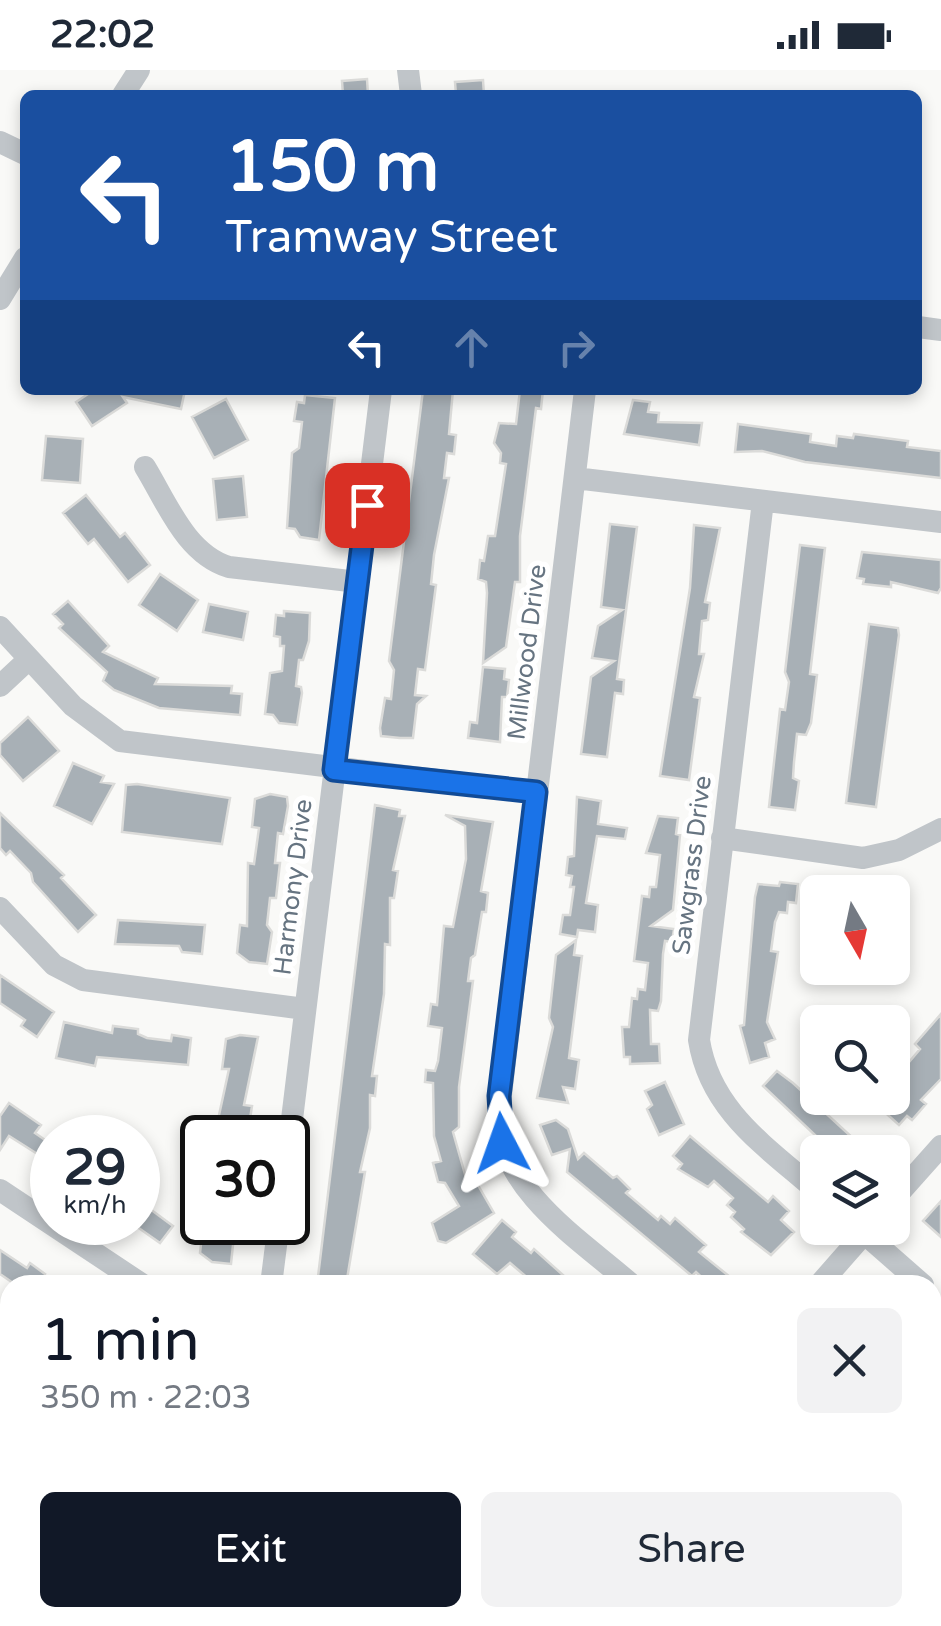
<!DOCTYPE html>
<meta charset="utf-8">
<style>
body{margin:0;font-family:"Varela Round",sans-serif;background:#f2f2f3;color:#1f2937;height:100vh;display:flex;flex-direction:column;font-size:38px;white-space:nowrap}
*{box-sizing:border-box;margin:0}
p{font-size:32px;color:#747a83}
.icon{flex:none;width:55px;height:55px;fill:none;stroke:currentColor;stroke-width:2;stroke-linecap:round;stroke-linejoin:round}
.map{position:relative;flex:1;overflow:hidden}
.sheet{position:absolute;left:0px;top:1205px;width:942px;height:352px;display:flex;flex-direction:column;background:#fff;border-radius:30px 30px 0 0;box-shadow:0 5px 15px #0003}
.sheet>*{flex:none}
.top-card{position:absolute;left:20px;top:20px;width:902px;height:305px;border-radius:15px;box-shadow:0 5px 15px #0003;background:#1a4fa0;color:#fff;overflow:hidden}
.needle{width:65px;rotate:171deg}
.fabs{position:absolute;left:800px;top:805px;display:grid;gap:20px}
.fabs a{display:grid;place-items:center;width:110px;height:110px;border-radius:15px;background:#fff;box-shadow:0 5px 15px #0003;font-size:50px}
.speed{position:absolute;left:30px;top:1045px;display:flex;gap:20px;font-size:50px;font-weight:700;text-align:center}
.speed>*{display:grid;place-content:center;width:130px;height:130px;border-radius:50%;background:#fff;box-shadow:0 5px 15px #0003;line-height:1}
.speed small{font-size:25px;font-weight:400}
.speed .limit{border:5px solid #111;border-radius:15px;background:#fff;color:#111}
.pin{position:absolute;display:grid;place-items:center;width:85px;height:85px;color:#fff;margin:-42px;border-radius:20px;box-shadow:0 5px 15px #0006}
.me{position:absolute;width:110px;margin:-55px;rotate:356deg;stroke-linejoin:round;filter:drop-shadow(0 0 8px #0008)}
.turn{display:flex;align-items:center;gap:35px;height:210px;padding:0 40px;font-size:45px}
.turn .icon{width:130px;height:130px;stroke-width:2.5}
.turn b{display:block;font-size:70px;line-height:85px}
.lanes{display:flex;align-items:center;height:95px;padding:0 40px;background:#0003;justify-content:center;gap:50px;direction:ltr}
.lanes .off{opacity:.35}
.round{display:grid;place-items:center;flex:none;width:105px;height:105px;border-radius:15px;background:#f2f2f3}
.overview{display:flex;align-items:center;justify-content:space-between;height:170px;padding:0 40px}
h1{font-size:60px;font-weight:600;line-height:75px;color:#111827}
.button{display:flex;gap:20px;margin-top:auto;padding:20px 40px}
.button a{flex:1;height:115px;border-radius:15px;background:#111827;color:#fff;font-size:40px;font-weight:600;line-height:115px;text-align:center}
.button a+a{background:#f2f2f3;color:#1f2937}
.status{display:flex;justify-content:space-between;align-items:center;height:70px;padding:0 50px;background:#fff;direction:ltr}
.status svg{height:28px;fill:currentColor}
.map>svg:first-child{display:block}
.green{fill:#d9ded7}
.building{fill:#a8b0b6;stroke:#dbdbd9;stroke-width:2.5}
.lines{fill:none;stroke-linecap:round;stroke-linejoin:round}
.major-casing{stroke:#b4b9bd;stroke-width:34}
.minor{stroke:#c0c5c9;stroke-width:22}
.major{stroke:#fff;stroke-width:30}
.route-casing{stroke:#114b97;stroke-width:25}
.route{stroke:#1a73e8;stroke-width:18}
.labels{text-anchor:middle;stroke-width:10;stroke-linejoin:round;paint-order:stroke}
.street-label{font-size:25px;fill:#667481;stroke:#fff}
</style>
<div class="status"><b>22:02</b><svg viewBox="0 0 49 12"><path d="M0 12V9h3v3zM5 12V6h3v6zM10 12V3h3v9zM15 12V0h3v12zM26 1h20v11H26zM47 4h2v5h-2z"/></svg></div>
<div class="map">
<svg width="941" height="1556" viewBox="0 0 941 1556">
<rect width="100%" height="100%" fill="#f9f9f7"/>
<path class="green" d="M 337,1548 L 452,1548 L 462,1556 L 336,1556 Z"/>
<path class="building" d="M 367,9 L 368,25 L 343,25 L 342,11 Z
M 483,10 L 484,25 L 456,25 L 455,12 Z
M 94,320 L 185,320 L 181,339 L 123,327 L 127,333 L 92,356 L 76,332 Z
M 423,320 L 453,320 L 449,364 L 456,365 L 454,384 L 447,383 L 444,408 L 449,408 L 434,485 L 431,514 L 436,515 L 425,600 L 418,599 L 415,625 L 426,626 L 417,634 L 413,668 L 400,668 L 381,666 L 380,658 L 385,628 L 391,629 L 394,600 L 389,591 Z
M 520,320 L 543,320 L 541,339 L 536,338 L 520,466 L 520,512 L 515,512 L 506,577 L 483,593 L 487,523 L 486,512 L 478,509 L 480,490 L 484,491 L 488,466 L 495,466 L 506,394 L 500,393 L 501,383 L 494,373 L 499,353 L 516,354 Z
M 305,325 L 335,328 L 319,470 L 300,467 L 295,459 L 287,458 L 292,383 L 299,378 L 302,352 L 294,351 L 297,332 L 304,333 Z
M 226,329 L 248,370 L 214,388 L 192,347 Z
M 633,330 L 650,332 L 648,342 L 659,343 L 658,352 L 702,353 L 699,375 L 624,364 Z
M 738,354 L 811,364 L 810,372 L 836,376 L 837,366 L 853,368 L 854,364 L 908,371 L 907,377 L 941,381 L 941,408 L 805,392 L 762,381 L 735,382 Z
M 46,366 L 83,369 L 80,413 L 42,410 Z
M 243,406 L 247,447 L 217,450 L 213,409 Z
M 86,425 L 120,467 L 125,463 L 150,495 L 128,512 L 94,469 L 88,474 L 63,443 Z
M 610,454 L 637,457 L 617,609 L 624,610 L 623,624 L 615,623 L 607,687 L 581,684 L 591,607 L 614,591 L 592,588 L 598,556 L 622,540 L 601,537 Z
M 694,455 L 720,458 L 705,532 L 710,533 L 708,550 L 702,551 L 699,584 L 704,584 L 694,627 L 700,628 L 689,710 L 660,706 L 690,518 Z
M 800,475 L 825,478 L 810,604 L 817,605 L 811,653 L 806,665 L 797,664 L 794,692 L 793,708 L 799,711 L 795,740 L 769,737 L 780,639 L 785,640 L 789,612 L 785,602 Z
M 862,482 L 941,490 L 941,518 L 938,523 L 891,512 L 891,517 L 863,514 L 864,509 L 857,508 Z
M 160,504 L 198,530 L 177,561 L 139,535 Z
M 68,531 L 109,576 L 103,582 L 158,608 L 155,614 L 232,616 L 231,623 L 242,624 L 240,645 L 159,638 L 114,620 L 103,611 L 107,602 L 59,558 L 63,554 L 53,544 Z
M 209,534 L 248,542 L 243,570 L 203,562 Z
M 284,541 L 310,543 L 309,571 L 303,590 L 299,590 L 296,616 L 301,617 L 302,623 L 297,655 L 279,653 L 273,645 L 265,644 L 270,603 L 282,601 L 284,576 L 280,576 L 280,567 L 274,566 L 276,545 L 284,546 Z
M 869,554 L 898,558 L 899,565 L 876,737 L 846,733 Z
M 483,597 L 505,599 L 504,609 L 509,610 L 507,627 L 502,627 L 500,672 L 468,668 L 470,652 L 477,653 Z
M 28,647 L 59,681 L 23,711 L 0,685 L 0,673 Z
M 73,693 L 104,706 L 101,712 L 114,714 L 92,754 L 54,736 Z
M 137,714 L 230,728 L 222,774 L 122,762 L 126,715 Z
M 270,724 L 287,727 L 288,736 L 283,764 L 278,763 L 275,793 L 280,793 L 276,828 L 270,828 L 267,855 L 272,862 L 267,894 L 249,892 L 237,883 L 240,855 L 247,856 L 248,793 L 254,794 L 259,758 L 252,757 L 255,729 Z
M 577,727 L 601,731 L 598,754 L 627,758 L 625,769 L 597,766 L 586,833 L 598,835 L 595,862 L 578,860 L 577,867 L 560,864 L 563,845 L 570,845 L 574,817 L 570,817 L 572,806 L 566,805 L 568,787 L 574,786 Z
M 375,735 L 400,740 L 399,746 L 405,746 L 393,800 L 398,801 L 394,828 L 390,828 L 390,875 L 385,874 L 384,924 L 372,1006 L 377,1006 L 375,1026 L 370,1025 L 370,1058 L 360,1102 L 365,1102 L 346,1215 L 317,1215 Z
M 0,743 L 64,805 L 61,808 L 96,845 L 78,862 L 33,812 L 31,803 L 10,781 L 6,785 L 0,778 Z
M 445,745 L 493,752 L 481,821 L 488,823 L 486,842 L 482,842 L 475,885 L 471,888 L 468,911 L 473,911 L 459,1017 L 459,1057 L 453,1062 L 468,1115 L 475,1110 L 494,1143 L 446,1173 L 438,1171 L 432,1153 L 459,1136 L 445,1113 L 438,1112 L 433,1093 L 441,1091 L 434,1066 L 433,1013 L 425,1012 L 426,1000 L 435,1001 L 438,991 L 442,958 L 428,956 L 431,934 L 437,935 L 444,856 L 453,857 L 466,789 L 465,756 Z
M 658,746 L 678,748 L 676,764 L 680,765 L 673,840 L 651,856 L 674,859 L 672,872 L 665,871 L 663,884 L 661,931 L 658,941 L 650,940 L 651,974 L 659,974 L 660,993 L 630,994 L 630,987 L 624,987 L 622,957 L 629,957 L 632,928 L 637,929 L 638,919 L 645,920 L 648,893 L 634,891 L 642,826 L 649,827 L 650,817 L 656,817 L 660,785 L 646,783 Z
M 780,812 L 798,814 L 796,833 L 788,832 L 787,843 L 779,842 L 775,852 L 771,881 L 778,882 L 767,952 L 775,969 L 765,973 L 769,987 L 750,993 L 740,956 L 744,955 L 755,827 L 758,814 L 779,816 Z
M 118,850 L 205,855 L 202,884 L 182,882 L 179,876 L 115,874 Z
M 576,870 L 574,885 L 582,886 L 569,988 L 579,990 L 575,1019 L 563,1017 L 568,1033 L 537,1028 L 553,957 L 549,948 L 556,885 Z
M 0,905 L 54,942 L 37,967 L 21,956 L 25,950 L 0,933 Z
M 941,944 L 941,1009 L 921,1030 L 926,1034 L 912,1050 L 907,1046 L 899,1055 L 869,1028 L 892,1028 L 892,992 L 904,998 L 920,979 L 915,974 Z
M 64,952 L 112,963 L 113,956 L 138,959 L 138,964 L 147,968 L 171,971 L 172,965 L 191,968 L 188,995 L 97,987 L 95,996 L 56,988 Z
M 240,965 L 258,967 L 244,1035 L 252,1036 L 247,1068 L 221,1066 L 222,1060 L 216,1059 L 229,999 L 222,999 L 226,969 Z
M 777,1001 L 793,1013 L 868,1082 L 828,1082 L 812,1068 L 815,1065 L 763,1016 Z
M 665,1012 L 684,1054 L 659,1065 L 647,1039 L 652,1035 L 645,1021 Z
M 9,1033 L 41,1055 L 35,1063 L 48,1072 L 52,1066 L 52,1103 L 35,1090 L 39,1085 L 9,1066 L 0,1080 L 0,1046 Z
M 556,1050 L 568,1059 L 578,1089 L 584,1083 L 613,1108 L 617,1106 L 630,1119 L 626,1123 L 658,1150 L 661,1146 L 670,1154 L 675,1148 L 706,1175 L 699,1182 L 740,1215 L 710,1215 L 696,1202 L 692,1206 L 567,1102 L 570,1079 L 552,1085 L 540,1055 Z
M 690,1066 L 768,1132 L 773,1126 L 789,1141 L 781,1150 L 794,1162 L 771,1185 L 741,1162 L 744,1159 L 731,1147 L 735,1142 L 727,1135 L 733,1128 L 714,1111 L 708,1117 L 678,1099 L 682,1094 L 673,1086 Z
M 941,1131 L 941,1167 L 923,1151 Z
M 146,1136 L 173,1156 L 160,1173 L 133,1154 Z
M 502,1150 L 516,1162 L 512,1167 L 531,1183 L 534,1179 L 574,1215 L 536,1215 L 510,1193 L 497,1204 L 473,1184 Z
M 210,1152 L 235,1156 L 231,1194 L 212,1192 L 200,1183 L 203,1156 Z
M 0,1180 L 27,1198 L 30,1193 L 45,1204 L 37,1215 L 16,1215 L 0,1204 Z"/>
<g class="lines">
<defs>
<path id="major" d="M 0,1491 L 10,1498
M 83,1548 L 95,1556"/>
</defs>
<use href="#major" class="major-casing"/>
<path class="minor" d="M 408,0 L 411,25
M 123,25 L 139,0
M 0,72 L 25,84
M 0,229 L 25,188
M 918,257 L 941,260
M 585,320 L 498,1050 C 505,1124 581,1170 632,1215
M 145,397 C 167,433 186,484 229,497 L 358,512
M 575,408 L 941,452
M 763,431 L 699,970 C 710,1041 767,1077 818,1122
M 0,557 L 73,636 L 120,671 L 536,722
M 0,616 L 29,589
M 722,768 L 863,788 L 899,780 L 941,759
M 0,838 L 54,895 L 83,910 L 305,939
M 288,1082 L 381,320
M 0,1120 L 143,1215
M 892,1131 L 941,1076
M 858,1158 L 923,1215
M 271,1215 L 279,1152
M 819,1215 L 869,1158
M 932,1354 L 941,1344
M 932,1474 L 941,1482
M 183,1556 L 189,1548
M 523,1556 L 529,1548
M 769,1556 L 777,1548"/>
<use href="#major" class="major"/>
</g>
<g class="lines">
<defs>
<path id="route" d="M 367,435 L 334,700 L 536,722 L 499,1026 L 502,1073"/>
</defs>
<use href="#route" class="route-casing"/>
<use href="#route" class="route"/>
</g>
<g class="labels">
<g class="street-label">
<text transform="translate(526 582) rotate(-83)" y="9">Millwood Drive</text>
<text transform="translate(691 795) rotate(-83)" y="9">Sawgrass Drive</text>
<text transform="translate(292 817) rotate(-83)" y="9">Harmony Drive</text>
</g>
</g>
</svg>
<div class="fabs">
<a><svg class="needle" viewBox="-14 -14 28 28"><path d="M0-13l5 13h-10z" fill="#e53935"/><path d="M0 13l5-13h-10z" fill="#747a83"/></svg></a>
<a><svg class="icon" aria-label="search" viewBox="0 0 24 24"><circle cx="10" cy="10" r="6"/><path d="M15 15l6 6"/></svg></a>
<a><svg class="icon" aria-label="layers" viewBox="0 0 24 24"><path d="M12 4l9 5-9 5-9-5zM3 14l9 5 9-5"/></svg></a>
</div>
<div class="speed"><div>29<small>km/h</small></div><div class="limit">30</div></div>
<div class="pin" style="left:367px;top:435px;background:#d93025"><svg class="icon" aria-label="arrive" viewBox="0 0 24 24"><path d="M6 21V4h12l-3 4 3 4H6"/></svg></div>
<svg class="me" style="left:502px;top:1073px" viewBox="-20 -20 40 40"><path d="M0-17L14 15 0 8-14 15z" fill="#1a73e8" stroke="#fff" stroke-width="4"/></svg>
<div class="top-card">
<div class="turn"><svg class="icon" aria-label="left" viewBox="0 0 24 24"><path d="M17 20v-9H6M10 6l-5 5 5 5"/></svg><div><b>150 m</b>Tramway Street</div></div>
<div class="lanes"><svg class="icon" aria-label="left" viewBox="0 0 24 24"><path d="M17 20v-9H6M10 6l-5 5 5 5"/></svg><svg class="icon off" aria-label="ahead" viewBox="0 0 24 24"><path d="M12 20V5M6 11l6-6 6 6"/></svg><svg class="icon off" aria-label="right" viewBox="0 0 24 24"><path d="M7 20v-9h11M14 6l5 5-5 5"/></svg></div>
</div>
<section class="sheet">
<div class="overview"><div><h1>1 min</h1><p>350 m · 22:03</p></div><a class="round"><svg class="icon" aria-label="close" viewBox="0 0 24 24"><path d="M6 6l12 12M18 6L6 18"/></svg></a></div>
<div class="button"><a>Exit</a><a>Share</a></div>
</section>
</div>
